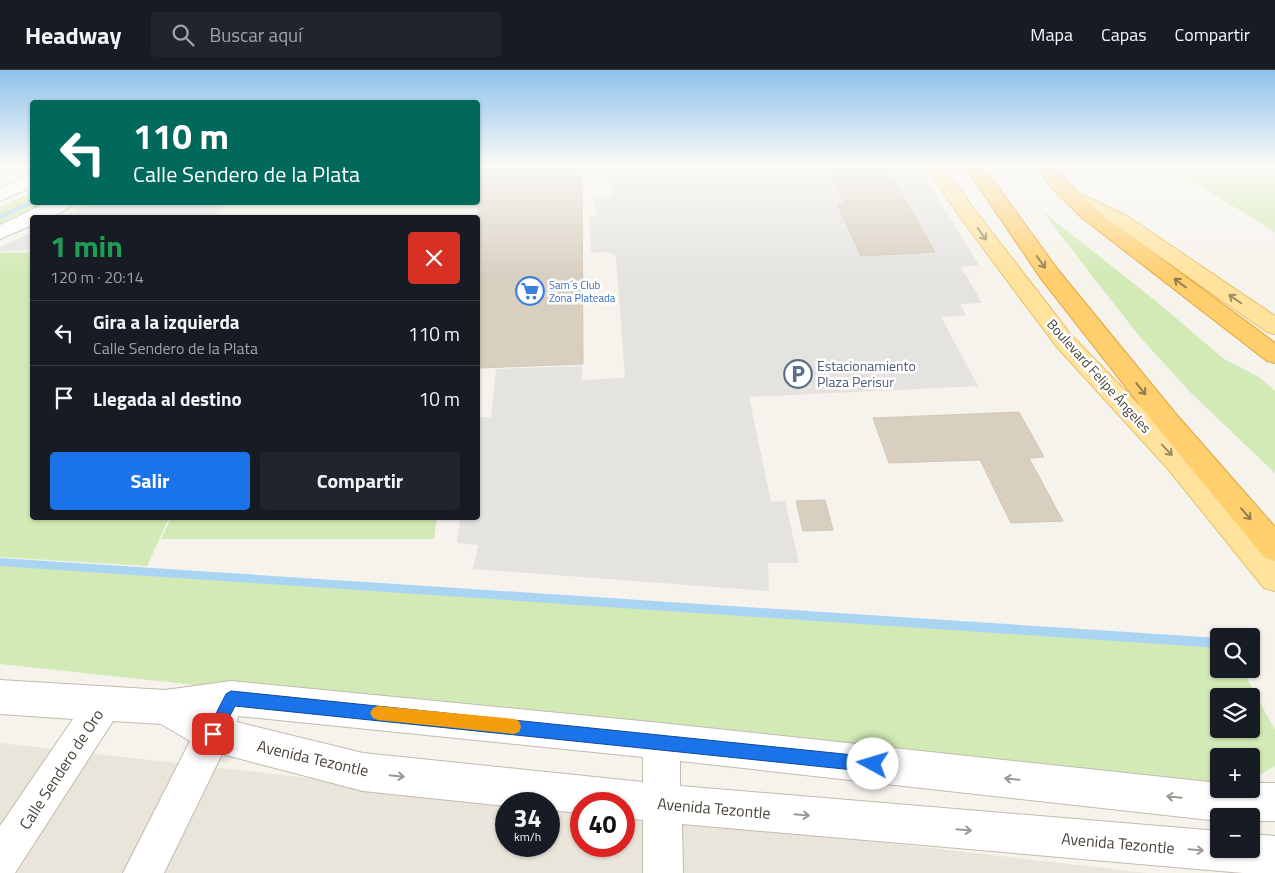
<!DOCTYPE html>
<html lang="es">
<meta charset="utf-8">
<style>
body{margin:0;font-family:"Titillium Web",sans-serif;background:#20242c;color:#f1f3f6;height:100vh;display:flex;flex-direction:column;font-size:19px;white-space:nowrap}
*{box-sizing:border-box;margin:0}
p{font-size:16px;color:#9ea1a6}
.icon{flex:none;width:28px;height:28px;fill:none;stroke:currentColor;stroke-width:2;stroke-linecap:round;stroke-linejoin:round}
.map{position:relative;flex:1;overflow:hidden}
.panel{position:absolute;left:30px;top:145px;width:450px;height:305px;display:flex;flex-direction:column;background:#171b24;border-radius:5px;box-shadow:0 1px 4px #0004}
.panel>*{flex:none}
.hud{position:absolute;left:30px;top:30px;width:450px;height:105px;border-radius:5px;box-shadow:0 1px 4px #0004;background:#00695c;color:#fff;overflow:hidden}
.fabs{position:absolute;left:1210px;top:558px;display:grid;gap:10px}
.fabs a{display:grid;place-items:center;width:50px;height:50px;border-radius:5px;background:#171b24;box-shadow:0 1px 4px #0004;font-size:25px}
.speed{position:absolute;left:495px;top:722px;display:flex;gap:10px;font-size:25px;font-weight:700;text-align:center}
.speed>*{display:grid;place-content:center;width:65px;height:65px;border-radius:50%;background:#171b24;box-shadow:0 1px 4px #0004;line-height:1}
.speed small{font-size:12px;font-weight:400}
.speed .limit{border:8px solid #d22;background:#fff;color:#111}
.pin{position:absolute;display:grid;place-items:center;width:42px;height:42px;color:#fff;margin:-21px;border-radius:10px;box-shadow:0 2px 8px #0006}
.me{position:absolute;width:55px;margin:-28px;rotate:276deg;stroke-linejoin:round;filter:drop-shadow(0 0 4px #0008)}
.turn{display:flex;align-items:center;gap:18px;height:105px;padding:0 20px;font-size:22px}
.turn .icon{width:65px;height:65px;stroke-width:2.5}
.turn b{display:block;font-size:35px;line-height:42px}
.round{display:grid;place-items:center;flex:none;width:52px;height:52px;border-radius:5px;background:#20242c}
.headline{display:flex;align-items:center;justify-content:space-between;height:85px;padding:0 20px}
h1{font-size:30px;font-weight:700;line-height:38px;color:#1e9e55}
.action{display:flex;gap:10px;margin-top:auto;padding:10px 20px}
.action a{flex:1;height:58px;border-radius:5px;background:#1a73e8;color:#fff;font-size:20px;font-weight:700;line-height:58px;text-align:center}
.action a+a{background:#20242c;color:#f1f3f6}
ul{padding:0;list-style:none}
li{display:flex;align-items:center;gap:15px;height:65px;padding:0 20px;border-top:1px solid #363941}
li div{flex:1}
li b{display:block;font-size:19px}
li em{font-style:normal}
header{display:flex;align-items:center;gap:30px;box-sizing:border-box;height:70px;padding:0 25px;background:#171b24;border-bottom:1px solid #363941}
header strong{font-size:24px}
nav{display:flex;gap:28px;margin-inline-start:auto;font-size:18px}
.search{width:350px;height:45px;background:#20242c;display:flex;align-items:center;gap:12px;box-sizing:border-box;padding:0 18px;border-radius:5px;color:#9ea1a6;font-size:19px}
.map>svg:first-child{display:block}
.residential{fill:#eae5da}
.green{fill:#d2eab5;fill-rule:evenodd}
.parking{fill:#e5e3e0}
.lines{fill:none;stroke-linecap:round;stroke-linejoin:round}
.stream{fill:#a9d4f2;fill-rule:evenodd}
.building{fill:#d8cfc1;stroke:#d3c7b4}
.minor-casing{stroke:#c2bbae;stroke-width:2}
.major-casing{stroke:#e6c16a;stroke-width:2}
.highway-casing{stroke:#e0a43c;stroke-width:2}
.minor{fill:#fff;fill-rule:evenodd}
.major{fill:#ffe39c;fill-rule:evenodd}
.highway{fill:#ffcf6e;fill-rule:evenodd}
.oneway{stroke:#9c8c66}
.oneway2{stroke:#937c4e}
.oneway3{stroke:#9c9892}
.route{fill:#1a73e8;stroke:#114b97}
.slow{fill:#f59e0b}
.labels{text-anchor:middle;stroke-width:5;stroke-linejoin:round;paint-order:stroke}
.far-shop-label{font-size:11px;fill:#366cbe;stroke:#fff;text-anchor:start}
.service-label{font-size:14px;fill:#4e5e75;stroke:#fff;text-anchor:start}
.street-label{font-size:14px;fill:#4b4439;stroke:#fff}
.near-street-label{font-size:16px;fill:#4b4439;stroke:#fff}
</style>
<header>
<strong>Headway</strong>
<div class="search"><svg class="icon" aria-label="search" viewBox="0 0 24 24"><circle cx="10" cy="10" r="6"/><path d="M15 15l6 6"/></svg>Buscar aquí</div>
<nav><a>Mapa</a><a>Capas</a><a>Compartir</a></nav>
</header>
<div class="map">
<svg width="1275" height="803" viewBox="0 0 1275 803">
<rect width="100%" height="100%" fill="#f6f3ec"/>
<path class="residential" d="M 0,673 L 540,734 L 506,734 L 506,776 L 549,776 L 549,735 L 581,738 L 581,776 L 624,776 L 624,743 L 1148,803 L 0,803 Z"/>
<path class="green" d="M 1166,95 L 1275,95 L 1275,162 Z
M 32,122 L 32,132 L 49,133 L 0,155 L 0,137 Z
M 1041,140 L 1157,232 L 1224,289 L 1259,307 L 1275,321 L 1275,403 L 1191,323 L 1139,266 Z
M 32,182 L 32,448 L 169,448 L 147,496 L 0,487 L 0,183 Z
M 171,448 L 437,448 L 434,469 L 161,469 Z
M 0,491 L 1219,573 L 1219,599 L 1242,599 L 1275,660 L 1275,696 L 1251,709 L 1251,686 L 1219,686 L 1219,719 L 1232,719 L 1221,725 L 0,594 ZM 1219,626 L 1251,626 L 1251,659 L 1219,659 Z"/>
<path class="parking" d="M 606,95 L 918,95 L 979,195 L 961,197 L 982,233 L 960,234 L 966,245 L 941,247 L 978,316 L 749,327 L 771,432 L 785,431 L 799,493 L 768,493 L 769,521 L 473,499 L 478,475 L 457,473 L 460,448 L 478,448 L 478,347 L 491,347 L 496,299 L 582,296 L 582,310 L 625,308 L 616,186 L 609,182 L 591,183 L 589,146 L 596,145 L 594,127 L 613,126 L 613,115 L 606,114 Z
M 94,132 L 225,132 L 225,133 L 216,147 L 62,147 Z
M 32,162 L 32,180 L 0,181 L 0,177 Z"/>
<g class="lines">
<path class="stream" d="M 32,130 L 34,133 L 0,149 L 0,145 Z
M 0,488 L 1219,568 L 1219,578 L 0,496 Z"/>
</g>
<path class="building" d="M 478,95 L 582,95 L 583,294 L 478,298 Z
M 827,95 L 885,95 L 935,182 L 861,186 L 837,134 L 844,134 Z
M 1019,342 L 1044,387 L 1029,388 L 1063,451 L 1011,453 L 980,390 L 889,393 L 873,348 Z
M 825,430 L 833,460 L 803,461 L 796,431 Z"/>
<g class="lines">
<defs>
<path id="minor" d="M 32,105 L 32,117 L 0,131 L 0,118 Z
M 48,132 L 73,132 C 65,145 46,148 32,148 L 32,155 L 0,169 L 0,155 Z
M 0,610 L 165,620 L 231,611 L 661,653 L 1219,713 L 1219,719 L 1251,719 L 1251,713 L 1275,713 L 1275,751 L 1251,751 L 1251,746 L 1219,746 L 1219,751 L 680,691 L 680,716 L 1219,761 L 1219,779 L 1251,779 L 1251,764 L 1275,766 L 1275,803 L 1243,803 L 682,754 L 683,803 L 643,803 L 643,750 L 624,748 L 624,734 L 581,734 L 581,743 L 549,740 L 549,734 L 506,734 L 506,736 L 363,721 L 222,684 L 164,803 L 123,803 L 190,671 L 161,654 L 113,651 L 15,803 L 0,803 L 0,756 L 73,649 L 0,644 ZM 238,646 L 643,687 L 643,712 L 363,683 L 237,652 Z"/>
<path id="major" d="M 925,95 L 943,95 L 974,139 L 1072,266 L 1188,385 L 1275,486 L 1275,521 L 1264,518 L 1168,399 L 1056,276 L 960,147 Z
M 1066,117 L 1127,146 L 1275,246 L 1275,264 L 1267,262 L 1113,154 L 1059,127 L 1057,123 L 1059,119 Z"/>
<path id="highway" d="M 964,95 L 982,95 L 1058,200 L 1175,343 L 1275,457 L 1275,491 L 1264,487 L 1157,357 L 1042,210 Z
M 1035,95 L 1053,95 L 1076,121 L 1105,147 L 1275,273 L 1275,293 L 1267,291 L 1081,147 L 1054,120 Z"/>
</defs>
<use href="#minor" class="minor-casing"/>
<use href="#major" class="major-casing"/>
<use href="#highway" class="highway-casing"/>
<use href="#minor" class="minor"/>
<use href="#major" class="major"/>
<use href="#highway" class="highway"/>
</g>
<defs><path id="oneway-shaft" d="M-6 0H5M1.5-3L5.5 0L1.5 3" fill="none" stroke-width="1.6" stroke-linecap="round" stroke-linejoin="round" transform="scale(1.25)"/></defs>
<g class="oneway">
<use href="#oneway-shaft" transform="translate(982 164) rotate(54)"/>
<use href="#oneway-shaft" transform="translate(1235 229) rotate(-145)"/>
<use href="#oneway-shaft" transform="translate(1167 380) rotate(46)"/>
</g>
<g class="oneway2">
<use href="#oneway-shaft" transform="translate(1041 192) rotate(55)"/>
<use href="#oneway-shaft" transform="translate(1180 213) rotate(-143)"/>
<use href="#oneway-shaft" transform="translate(1141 319) rotate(51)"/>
<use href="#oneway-shaft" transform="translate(1246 444) rotate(49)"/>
</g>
<g class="oneway3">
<use href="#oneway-shaft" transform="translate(397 706) rotate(6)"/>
<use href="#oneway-shaft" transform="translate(1012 709) rotate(-174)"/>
<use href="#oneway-shaft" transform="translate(1174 727) rotate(-174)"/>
<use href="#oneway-shaft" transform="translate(802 745) rotate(5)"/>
<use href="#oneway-shaft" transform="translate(964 760) rotate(5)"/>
<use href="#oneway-shaft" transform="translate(1196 780) rotate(5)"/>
</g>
<linearGradient id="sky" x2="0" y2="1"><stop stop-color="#8fc1ec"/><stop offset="0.46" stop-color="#fbfaf6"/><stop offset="1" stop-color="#fbfaf6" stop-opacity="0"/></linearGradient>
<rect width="1275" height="207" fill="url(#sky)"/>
<path class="route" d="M 231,621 L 873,687 L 879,689 L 881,694 L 879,699 L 873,702 L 235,636 L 218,669 L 213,672 L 208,669 L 205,664 L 208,659 L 226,624 Z"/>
<path class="slow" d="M 378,636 L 514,649 L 519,651 L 521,657 L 519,662 L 514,664 L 378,650 L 373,648 L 370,643 L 373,638 Z"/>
<defs>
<symbol id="supermarket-ring" viewBox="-11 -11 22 22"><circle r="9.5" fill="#fff" stroke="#3f7fe0" stroke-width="1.5"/><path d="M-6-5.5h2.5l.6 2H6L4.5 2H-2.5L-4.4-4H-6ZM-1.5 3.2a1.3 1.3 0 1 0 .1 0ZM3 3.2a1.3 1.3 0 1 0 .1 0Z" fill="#3f7fe0"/></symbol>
<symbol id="parking-ring" viewBox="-11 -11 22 22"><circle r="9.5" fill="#fff" stroke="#5c6f8a" stroke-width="1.5"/><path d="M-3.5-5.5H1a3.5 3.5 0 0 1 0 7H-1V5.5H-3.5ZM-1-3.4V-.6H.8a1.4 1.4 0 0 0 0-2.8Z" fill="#5c6f8a"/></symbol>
</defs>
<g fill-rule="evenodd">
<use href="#supermarket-ring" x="514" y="205" width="32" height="32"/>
<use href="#parking-ring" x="782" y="288" width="32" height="32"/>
</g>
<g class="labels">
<g class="far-shop-label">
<text x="549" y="219">Sam´s Club<tspan x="549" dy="13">Zona Plateada</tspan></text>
</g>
<g class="service-label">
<text x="817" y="301">Estacionamiento<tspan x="817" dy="16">Plaza Perisur</tspan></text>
</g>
<g class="street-label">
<text transform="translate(1099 306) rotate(48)" y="5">Boulevard Felipe Ángeles</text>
</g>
<g class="near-street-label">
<text transform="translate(313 688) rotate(13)" y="6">Avenida Tezontle</text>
<text transform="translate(61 699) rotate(-57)" y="6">Calle Sendero de Oro</text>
<text transform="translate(714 738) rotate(5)" y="6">Avenida Tezontle</text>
<text transform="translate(1118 773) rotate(5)" y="6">Avenida Tezontle</text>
</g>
</g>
</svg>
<div class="fabs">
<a><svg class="icon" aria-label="search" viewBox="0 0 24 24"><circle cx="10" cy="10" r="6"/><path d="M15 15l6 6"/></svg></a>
<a><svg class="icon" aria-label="layers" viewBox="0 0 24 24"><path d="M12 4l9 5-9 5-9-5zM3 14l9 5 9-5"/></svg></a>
<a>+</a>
<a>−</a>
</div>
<div class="speed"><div>34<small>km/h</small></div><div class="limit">40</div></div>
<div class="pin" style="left:213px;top:664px;background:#d93025"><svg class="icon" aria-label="arrive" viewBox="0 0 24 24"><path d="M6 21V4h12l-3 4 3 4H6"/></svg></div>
<svg class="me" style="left:873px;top:694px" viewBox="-20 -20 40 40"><circle r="19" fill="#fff"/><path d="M0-13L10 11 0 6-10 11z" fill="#1a73e8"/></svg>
<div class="hud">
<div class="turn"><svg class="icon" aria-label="left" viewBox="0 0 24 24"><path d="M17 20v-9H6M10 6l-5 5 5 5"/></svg><div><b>110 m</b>Calle Sendero de la Plata</div></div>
</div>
<section class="panel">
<div class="headline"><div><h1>1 min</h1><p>120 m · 20:14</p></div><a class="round" style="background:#d93025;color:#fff"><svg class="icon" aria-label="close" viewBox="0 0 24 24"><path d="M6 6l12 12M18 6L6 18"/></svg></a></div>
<ul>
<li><svg class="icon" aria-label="left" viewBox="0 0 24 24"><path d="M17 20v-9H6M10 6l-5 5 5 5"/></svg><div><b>Gira a la izquierda</b><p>Calle Sendero de la Plata</p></div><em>110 m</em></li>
<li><svg class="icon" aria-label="arrive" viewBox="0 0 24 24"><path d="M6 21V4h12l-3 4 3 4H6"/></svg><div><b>Llegada al destino</b></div><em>10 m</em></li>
</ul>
<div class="action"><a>Salir</a><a>Compartir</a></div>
</section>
</div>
